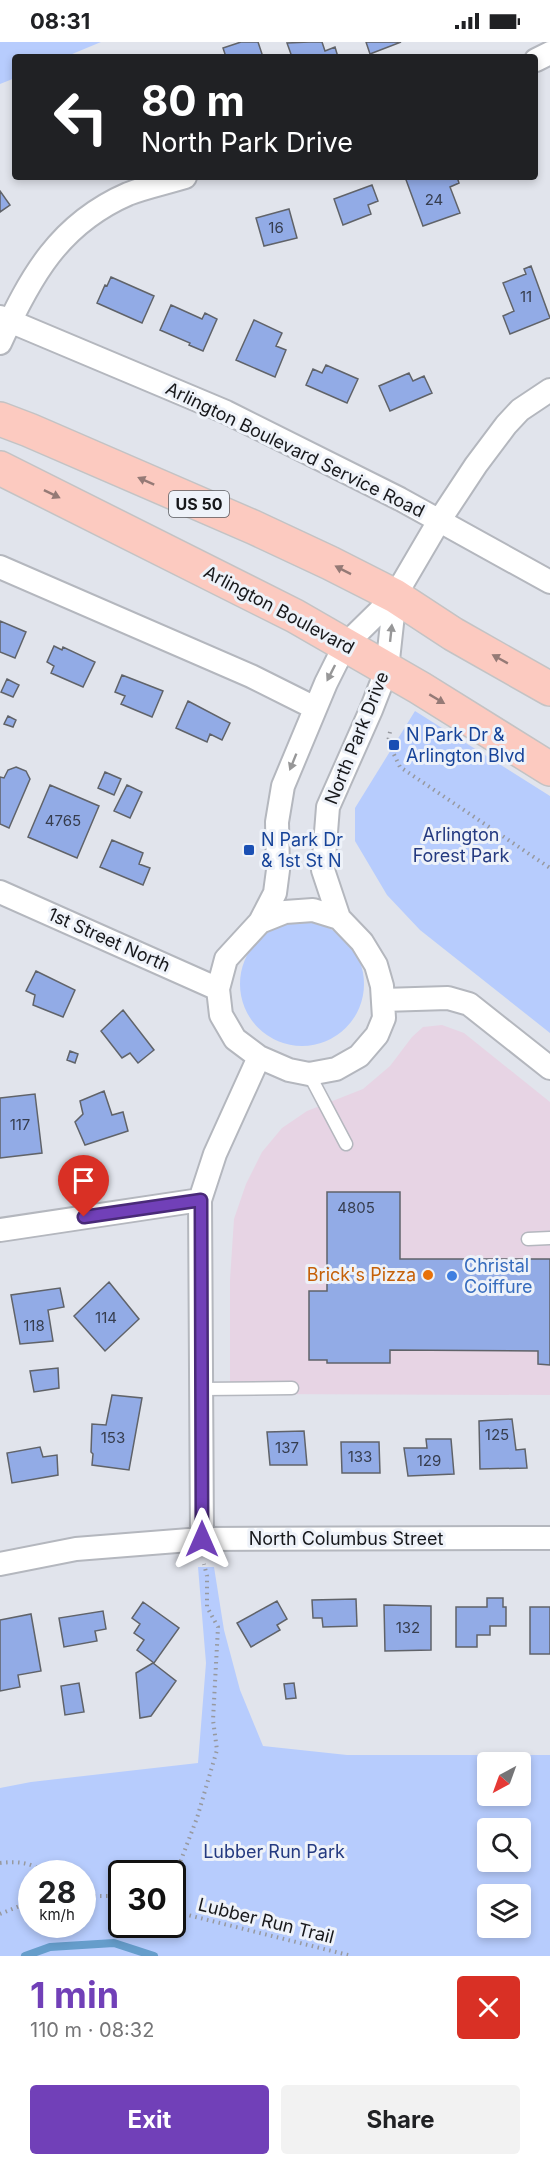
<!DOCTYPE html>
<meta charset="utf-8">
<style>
body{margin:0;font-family:Inter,sans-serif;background:#f2f2f2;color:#202124;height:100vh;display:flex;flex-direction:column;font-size:22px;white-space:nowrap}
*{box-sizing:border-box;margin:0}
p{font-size:20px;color:#757577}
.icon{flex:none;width:33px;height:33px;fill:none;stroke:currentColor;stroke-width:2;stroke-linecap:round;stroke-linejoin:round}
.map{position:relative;height:1914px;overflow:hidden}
.drawer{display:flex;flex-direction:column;background:#fff;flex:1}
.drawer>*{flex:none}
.hud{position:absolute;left:12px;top:12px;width:526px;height:126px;border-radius:6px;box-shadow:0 3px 9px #0003;background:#202124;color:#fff;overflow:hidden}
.needle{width:39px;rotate:221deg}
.fabs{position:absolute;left:477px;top:1710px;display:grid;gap:12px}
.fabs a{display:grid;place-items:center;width:54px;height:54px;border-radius:6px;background:#fff;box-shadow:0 3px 9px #0003;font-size:30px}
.speed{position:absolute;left:18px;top:1818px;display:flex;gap:12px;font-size:30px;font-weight:700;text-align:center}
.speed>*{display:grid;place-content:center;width:78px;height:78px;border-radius:50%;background:#fff;box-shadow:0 3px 9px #0003;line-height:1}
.speed small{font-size:15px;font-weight:400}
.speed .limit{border:3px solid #111;border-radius:9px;background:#fff;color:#111}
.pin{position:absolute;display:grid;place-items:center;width:51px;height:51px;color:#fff;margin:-62px -26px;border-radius:50% 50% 50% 0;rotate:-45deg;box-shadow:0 0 6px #0007}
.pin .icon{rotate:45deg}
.me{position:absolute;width:66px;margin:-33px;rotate:0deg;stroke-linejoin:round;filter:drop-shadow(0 0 4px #0008)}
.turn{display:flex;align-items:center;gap:21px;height:126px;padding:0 30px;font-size:27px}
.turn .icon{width:78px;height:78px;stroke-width:2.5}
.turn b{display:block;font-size:42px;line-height:51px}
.round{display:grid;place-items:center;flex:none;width:63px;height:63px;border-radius:6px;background:#f2f2f2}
.head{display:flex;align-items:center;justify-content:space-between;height:102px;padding:0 30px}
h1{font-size:36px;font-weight:700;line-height:45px;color:#7140b8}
.primary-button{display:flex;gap:12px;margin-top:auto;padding:12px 30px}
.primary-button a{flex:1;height:69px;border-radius:6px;background:#7140b8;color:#fff;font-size:24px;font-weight:700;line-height:69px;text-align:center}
.primary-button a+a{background:#f2f2f2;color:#202124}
.status{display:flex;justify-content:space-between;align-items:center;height:42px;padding:0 30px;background:#fff;direction:ltr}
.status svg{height:16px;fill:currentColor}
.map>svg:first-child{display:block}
.commercial{fill:#e7d4e4}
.green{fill:#b7ccfd;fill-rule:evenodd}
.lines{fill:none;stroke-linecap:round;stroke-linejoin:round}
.stream{stroke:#659dcb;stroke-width:8}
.building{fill:#92abe6;stroke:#606369;stroke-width:1.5}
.service-casing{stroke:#b4b7be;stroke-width:15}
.minor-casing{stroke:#b4b7be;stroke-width:26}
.trunk-casing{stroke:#c3c3c4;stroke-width:36}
.path{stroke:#97999f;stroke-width:4;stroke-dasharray:1.5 4.5;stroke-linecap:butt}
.service{stroke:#fff;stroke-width:12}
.minor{stroke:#fff;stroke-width:22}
.trunk{stroke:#fccac0;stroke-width:33}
.oneway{fill:#957a76}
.oneway2{fill:#979798}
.route-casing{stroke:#492a78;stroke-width:15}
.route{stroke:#7140b8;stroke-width:10}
.transit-dot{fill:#1a4fb4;stroke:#eef2f9;stroke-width:2}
.food-dot{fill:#e8710a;stroke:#eef2f9;stroke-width:2}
.shop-dot{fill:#3f7fe0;stroke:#eef2f9;stroke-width:2}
.labels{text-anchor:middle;stroke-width:6;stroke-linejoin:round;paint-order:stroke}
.number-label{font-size:15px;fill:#363d4e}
.shield{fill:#eef2f9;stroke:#58595e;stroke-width:1.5}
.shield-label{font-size:16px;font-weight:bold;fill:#17181b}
.street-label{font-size:18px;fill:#17181b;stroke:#eef2f9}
.transit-label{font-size:18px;fill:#164399;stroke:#eef2f9;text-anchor:start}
.park-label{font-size:18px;fill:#243a80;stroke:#eef2f9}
.shop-label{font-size:18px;fill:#366cbe;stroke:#eef2f9;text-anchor:start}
.food-label{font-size:18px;fill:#c56008;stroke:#eef2f9;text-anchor:end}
</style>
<div class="status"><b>08:31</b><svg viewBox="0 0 49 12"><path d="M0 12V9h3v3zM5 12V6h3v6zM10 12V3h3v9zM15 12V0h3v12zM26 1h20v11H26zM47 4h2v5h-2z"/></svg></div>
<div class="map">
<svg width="550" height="1914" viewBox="0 0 550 1914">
<rect width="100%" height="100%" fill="#e1e4ec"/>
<path class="commercial" d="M 442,983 L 464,991 L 550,1060 L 550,1353 L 230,1352 L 230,1238 L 234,1177 L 246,1142 L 262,1110 L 282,1086 L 307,1069 L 363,1047 L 390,1024 L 412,995 L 423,985 Z"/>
<path class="green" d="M 0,0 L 101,0 L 65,15 L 15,15 L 15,36 L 0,42 Z
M 415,669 L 550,754 L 550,991 L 420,888 L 387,853 L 355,799 L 355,766 Z
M240 942a62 62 0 1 1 124 0a62 62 0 1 1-124 0Z
M 198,1525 L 214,1525 L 224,1588 L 240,1648 L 263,1704 L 347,1713 L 550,1713 L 550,1914 L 0,1914 L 0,1746 L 31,1740 L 198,1721 L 206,1621 ZM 488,1720 L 520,1720 L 520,1754 L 488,1754 ZM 488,1786 L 520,1786 L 520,1820 L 488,1820 ZM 32,1832 L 82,1832 L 82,1882 L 32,1882 ZM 122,1832 L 172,1832 L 172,1882 L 122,1882 ZM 488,1852 L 520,1852 L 520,1886 L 488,1886 Z"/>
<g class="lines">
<path class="stream" d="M 25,1914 L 50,1905 L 114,1901 L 154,1914"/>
</g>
<path class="building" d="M 241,0 L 258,0 L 263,15 L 226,15 L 223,6 Z
M 309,0 L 322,0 L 325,9 L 335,5 L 338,15 L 292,15 L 287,1 Z
M 366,0 L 401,0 L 370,12 Z
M 405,135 L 457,135 L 459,141 L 450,145 L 460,171 L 423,184 Z
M 372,143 L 378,159 L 368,163 L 371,172 L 343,183 L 334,157 Z
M 0,149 L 10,163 L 0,170 Z
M 289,167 L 297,196 L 264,204 L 256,176 Z
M 531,224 L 550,276 L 510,292 L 503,274 L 514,269 L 503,241 L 526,232 L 524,227 Z
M 111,235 L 154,254 L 142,281 L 97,261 L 105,243 L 107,244 Z
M 171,263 L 202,277 L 205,271 L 217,277 L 203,309 L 189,303 L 190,301 L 160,288 Z
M 254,278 L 282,291 L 276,304 L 286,308 L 275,335 L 236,318 Z
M 326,323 L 358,337 L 347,361 L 306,343 L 313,327 L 322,331 Z
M 409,331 L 413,339 L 424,334 L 432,351 L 390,369 L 379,344 Z
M 0,579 L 26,590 L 15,616 L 0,610 Z
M 54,604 L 62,608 L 63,605 L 95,620 L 83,645 L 51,631 L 54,624 L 47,620 Z
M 122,633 L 163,649 L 152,675 L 121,662 L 125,654 L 115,650 Z
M 7,637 L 19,643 L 13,655 L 1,650 Z
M 188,659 L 230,681 L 222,698 L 210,692 L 207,700 L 176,686 Z
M 8,674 L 16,678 L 13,685 L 4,682 Z
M 16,725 L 26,729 L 30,737 L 9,786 L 0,782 L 0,735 L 4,736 L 8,728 Z
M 105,730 L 121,737 L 114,753 L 98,746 Z
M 50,743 L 99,764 L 77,816 L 28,795 Z
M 127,743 L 142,750 L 130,776 L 114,769 Z
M 112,798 L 143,811 L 139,822 L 150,826 L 143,843 L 100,825 Z
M 36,929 L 75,948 L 63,975 L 33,963 L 35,953 L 26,949 Z
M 123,968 L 154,1008 L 138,1021 L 130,1011 L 122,1016 L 101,989 Z
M 70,1009 L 78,1012 L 75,1021 L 67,1018 Z
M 104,1049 L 112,1073 L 123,1070 L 128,1089 L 85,1103 L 75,1080 L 83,1072 L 80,1059 Z
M 35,1052 L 42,1111 L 0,1116 L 0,1056 Z
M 327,1150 L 400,1150 L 400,1217 L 550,1217 L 550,1323 L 538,1322 L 538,1309 L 390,1308 L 390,1321 L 327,1321 L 327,1318 L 309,1318 L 309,1249 L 327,1249 Z
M 109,1240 L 139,1277 L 105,1309 L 74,1274 Z
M 60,1246 L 64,1265 L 48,1268 L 53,1299 L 20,1302 L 11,1253 Z
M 58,1326 L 59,1346 L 34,1350 L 30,1329 Z
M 112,1353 L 142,1356 L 129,1428 L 92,1423 L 93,1412 L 91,1410 L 92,1382 L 106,1383 Z
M 512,1377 L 516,1408 L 525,1407 L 527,1426 L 480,1427 L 479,1379 Z
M 304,1389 L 307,1423 L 270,1423 L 267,1390 Z
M 426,1397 L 451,1397 L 454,1432 L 408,1434 L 404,1406 L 427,1406 Z
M 341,1400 L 379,1400 L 380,1431 L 342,1431 Z
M 40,1405 L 43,1415 L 57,1413 L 58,1433 L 12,1441 L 7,1411 Z
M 487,1556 L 503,1556 L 503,1565 L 506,1565 L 506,1584 L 490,1584 L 490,1593 L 477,1593 L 477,1605 L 456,1605 L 456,1565 L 487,1565 Z
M 356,1557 L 357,1584 L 323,1585 L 322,1576 L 313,1576 L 312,1558 Z
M 277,1559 L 287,1577 L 277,1583 L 280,1588 L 251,1605 L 237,1581 Z
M 143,1560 L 179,1586 L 154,1621 L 137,1608 L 144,1598 L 134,1591 L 140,1582 L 132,1576 Z
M 384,1563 L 431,1564 L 431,1608 L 385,1609 Z
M 530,1565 L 550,1565 L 550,1612 L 530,1612 Z
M 103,1569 L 106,1587 L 95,1589 L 97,1599 L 64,1605 L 59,1576 Z
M 31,1572 L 41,1629 L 18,1633 L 20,1645 L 0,1649 L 0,1578 Z
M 153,1621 L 176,1639 L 151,1674 L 140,1676 L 136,1631 Z
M 79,1641 L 84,1670 L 65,1673 L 61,1644 Z
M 294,1641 L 296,1656 L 286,1657 L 284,1642 Z"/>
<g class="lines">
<defs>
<path id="service" d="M 309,1032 L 346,1102
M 528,1197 L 550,1196
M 202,1347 L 292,1346"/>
<path id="minor" d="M 536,18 L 550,11
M 0,275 L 226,370 L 400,457 L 550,540
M 0,301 C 30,235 59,182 128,152 C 146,145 166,141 185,135
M 0,525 L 251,634 L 315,666
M 0,850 L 218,947
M 313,868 L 339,876 L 362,900 L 376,923 L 382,944 L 384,976 L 377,993 L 359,1014 L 336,1027 L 309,1032 L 289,1028 L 259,1015 L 235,997 L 221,973 L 218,947 L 226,917 L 260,880 L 285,870 Z
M 339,876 L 323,828 L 328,765 L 371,668 L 387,627 L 395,554
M 260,880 L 275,851 L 278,828 L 277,780 L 283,744 L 326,641 L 345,603 L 395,554 L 439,479 L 476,423 L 506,383 L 520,368 L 550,348
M 383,958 L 448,956 L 469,962 L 550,1026
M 0,1188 L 200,1158
M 202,1497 L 200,1158 L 215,1112 L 259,1015
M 0,1522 L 76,1507 L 202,1497 L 550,1496"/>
<path id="trunk" d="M 0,377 L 29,388 L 253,485 L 330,521 L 395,554 L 453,592 L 550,647
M 0,426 L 295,574 L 420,646 L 550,727"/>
</defs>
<use href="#service" class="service-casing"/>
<use href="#minor" class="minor-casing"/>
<use href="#trunk" class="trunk-casing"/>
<path class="path" d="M 390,690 L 388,700 L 400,725 L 550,826
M 0,1821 C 17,1819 32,1820 46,1832
M 172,1848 L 181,1818 L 197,1776 L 217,1708 L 213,1678 L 218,1585 L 207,1565 L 207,1534 L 204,1522
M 82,1854 L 111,1854 L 122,1857
M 172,1869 L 352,1914
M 0,1872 L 32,1859"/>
<use href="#service" class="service"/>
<use href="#minor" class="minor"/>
<use href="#trunk" class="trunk"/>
</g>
<defs><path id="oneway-solid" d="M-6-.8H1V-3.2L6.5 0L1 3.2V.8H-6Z" transform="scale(1.5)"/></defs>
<g class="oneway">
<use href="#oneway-solid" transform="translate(146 439) rotate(-156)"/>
<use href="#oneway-solid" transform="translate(52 452) rotate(26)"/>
<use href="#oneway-solid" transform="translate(343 528) rotate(-153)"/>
<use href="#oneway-solid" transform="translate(500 617) rotate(-151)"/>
<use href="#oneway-solid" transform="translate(437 657) rotate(31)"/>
</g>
<g class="oneway2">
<use href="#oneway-solid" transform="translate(391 591) rotate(-84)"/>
<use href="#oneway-solid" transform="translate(331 631) rotate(117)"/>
<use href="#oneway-solid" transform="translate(293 720) rotate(112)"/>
</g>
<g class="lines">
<defs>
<path id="route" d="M 84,1175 L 201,1158 L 202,1497"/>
</defs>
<use href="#route" class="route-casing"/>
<use href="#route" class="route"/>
</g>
<g class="transit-dot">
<rect x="388" y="697" width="12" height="12" rx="3"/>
<rect x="243" y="802" width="12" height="12" rx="3"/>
</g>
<circle class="food-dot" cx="428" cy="1233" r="6"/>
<circle class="shop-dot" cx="452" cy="1234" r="6"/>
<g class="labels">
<g class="number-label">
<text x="434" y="163">24</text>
<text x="276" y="191">16</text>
<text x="526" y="260">11</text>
<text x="63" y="784">4765</text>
<text x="20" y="1088">117</text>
<text x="356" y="1171">4805</text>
<text x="106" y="1281">114</text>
<text x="34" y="1289">118</text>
<text x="497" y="1398">125</text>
<text x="113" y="1401">153</text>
<text x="287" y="1411">137</text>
<text x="360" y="1420">133</text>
<text x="429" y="1424">129</text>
<text x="408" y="1591">132</text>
</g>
<rect class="shield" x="169" y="449" width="60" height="26" rx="4.5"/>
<g class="shield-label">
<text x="199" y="468">US 50</text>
</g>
<g class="street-label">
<text transform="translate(295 408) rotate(26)" y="6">Arlington Boulevard Service Road</text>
<text transform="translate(279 568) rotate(28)" y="6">Arlington Boulevard</text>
<text transform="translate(357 696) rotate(-68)" y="6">North Park Drive</text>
<text transform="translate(109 898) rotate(24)" y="6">1st Street North</text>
<text x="346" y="1503">North Columbus Street</text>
<text transform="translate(266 1879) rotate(14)" y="6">Lubber Run Trail</text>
</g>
<g class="transit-label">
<text x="406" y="699">N Park Dr &amp;<tspan x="406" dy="21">Arlington Blvd</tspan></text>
<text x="261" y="804">N Park Dr<tspan x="261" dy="21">&amp; 1st St N</tspan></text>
</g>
<g class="park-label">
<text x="461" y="799">Arlington<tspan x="461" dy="21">Forest Park</tspan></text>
<text x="274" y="1816">Lubber Run Park</text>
</g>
<g class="shop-label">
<text x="464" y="1230">Christal<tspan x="464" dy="21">Coiffure</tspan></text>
</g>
<g class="food-label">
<text x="416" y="1239">Brick's Pizza</text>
</g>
</g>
</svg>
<div class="fabs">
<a><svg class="needle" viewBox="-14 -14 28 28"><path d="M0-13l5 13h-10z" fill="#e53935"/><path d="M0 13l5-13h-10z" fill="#757577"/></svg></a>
<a><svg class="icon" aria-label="search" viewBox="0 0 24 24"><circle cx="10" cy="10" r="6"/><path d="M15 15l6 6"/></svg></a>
<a><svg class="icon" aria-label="layers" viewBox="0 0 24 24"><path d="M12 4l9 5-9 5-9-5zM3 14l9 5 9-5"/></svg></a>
</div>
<div class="speed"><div>28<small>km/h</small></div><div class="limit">30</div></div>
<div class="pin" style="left:84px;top:1175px;background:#d93025"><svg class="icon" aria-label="arrive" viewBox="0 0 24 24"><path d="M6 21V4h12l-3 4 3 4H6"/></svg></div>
<svg class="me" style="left:202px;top:1497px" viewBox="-20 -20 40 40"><path d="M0-17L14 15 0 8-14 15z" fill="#7140b8" stroke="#fff" stroke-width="4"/></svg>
<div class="hud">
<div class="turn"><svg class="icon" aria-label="left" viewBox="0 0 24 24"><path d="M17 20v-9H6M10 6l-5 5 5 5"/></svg><div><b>80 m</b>North Park Drive</div></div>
</div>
</div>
<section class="drawer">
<div class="head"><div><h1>1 min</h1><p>110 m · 08:32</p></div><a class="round" style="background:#d93025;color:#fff"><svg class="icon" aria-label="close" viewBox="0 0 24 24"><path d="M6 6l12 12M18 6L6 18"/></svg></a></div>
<div class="primary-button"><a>Exit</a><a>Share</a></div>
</section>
